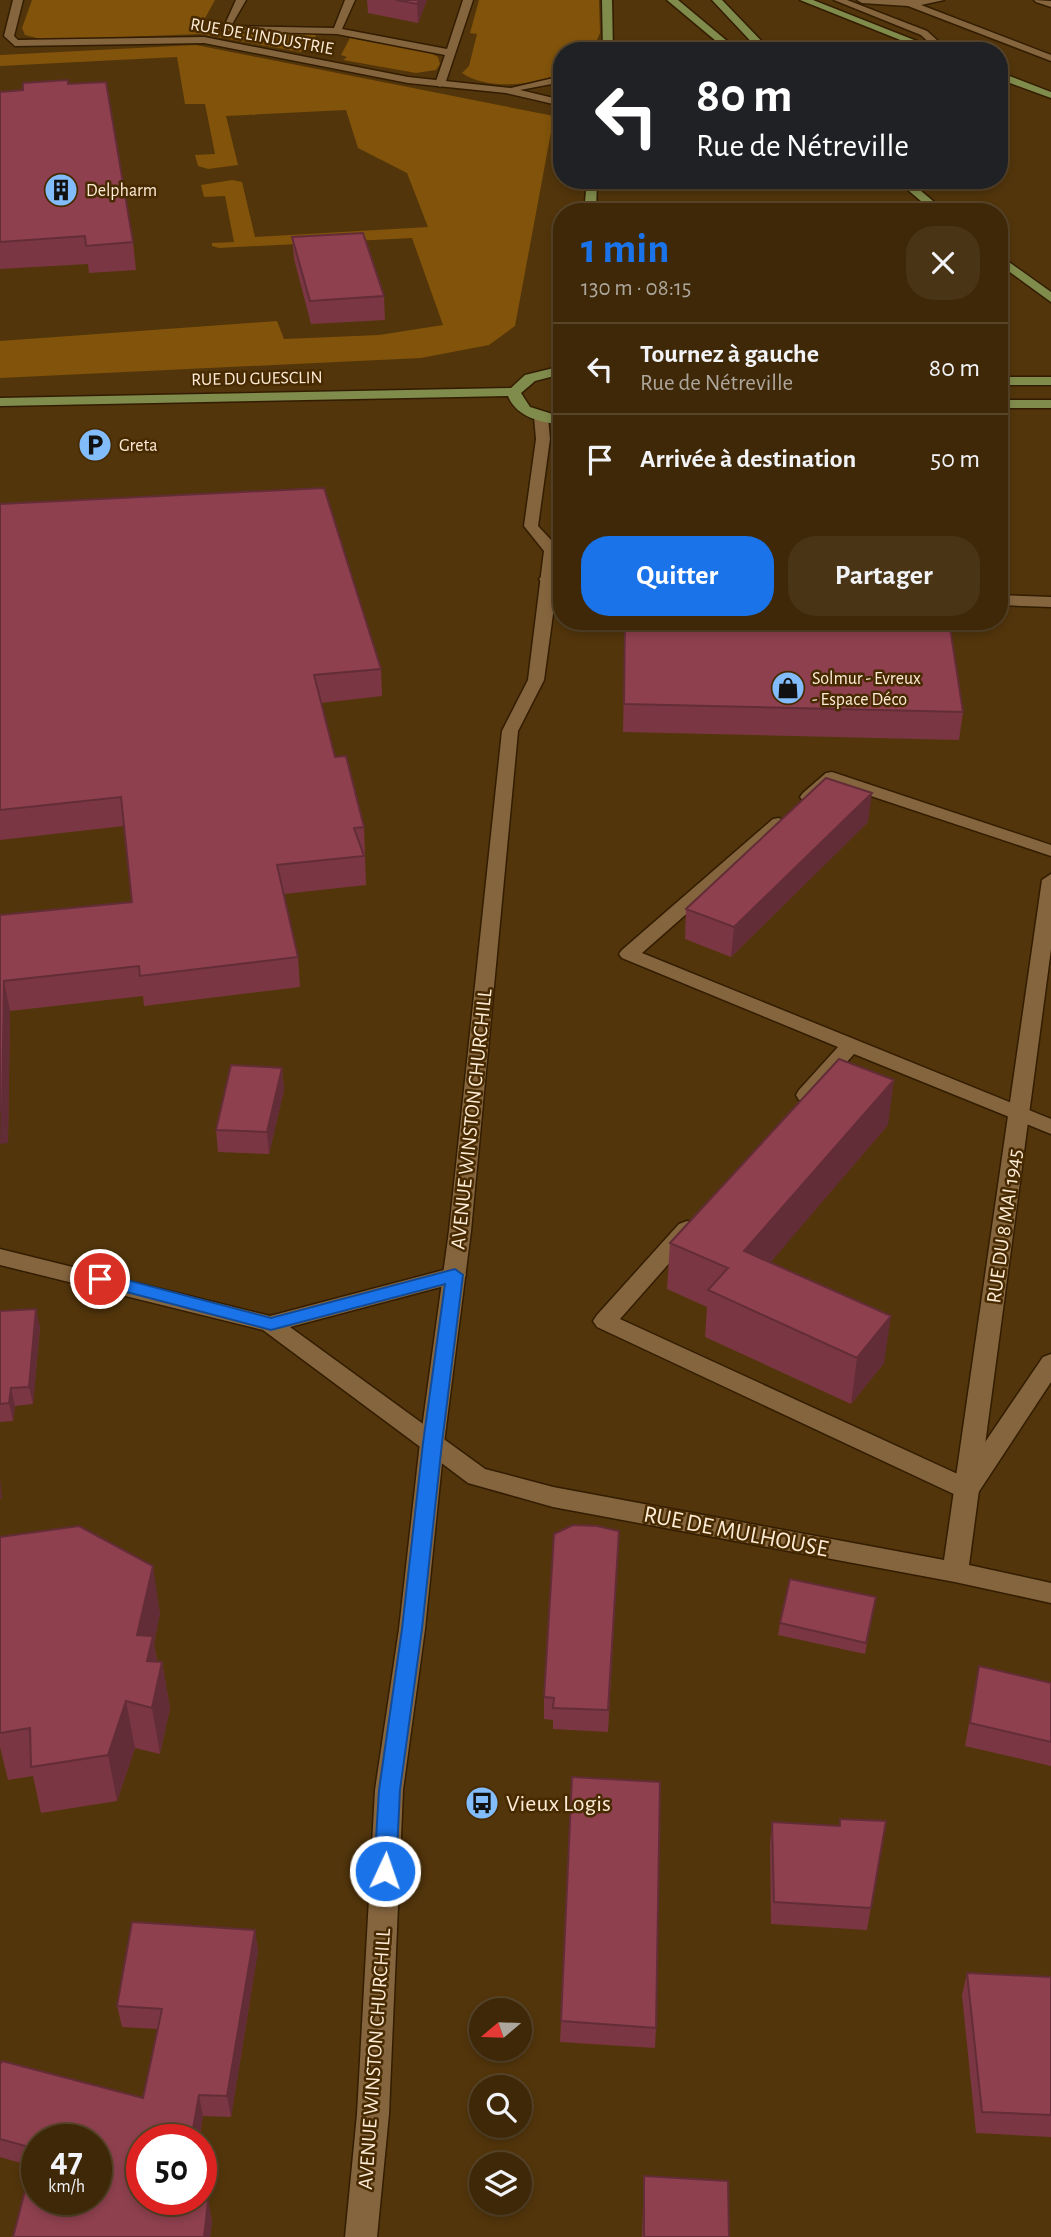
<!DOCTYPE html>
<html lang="fr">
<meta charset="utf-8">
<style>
body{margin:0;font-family:"Alegreya Sans",sans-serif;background:#493416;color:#f1f3f6;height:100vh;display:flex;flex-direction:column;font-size:26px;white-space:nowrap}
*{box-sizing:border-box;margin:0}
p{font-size:23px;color:#ada69c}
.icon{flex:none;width:38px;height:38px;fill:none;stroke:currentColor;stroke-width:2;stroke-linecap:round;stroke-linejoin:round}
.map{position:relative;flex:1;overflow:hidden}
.sheet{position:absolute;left:553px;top:203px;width:455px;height:427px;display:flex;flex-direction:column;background:#3e2808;border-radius:28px;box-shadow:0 4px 10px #0003,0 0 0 2px #574429}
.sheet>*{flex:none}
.top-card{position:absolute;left:553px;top:42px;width:455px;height:147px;border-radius:28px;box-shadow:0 4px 10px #0003,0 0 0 2px #574429;background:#202124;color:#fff;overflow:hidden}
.needle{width:46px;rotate:251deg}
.buttons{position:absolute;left:469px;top:1998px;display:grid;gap:14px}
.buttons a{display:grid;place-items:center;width:63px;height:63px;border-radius:50%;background:#3e2808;box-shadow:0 4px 10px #0003,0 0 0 2px #574429;font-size:35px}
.speed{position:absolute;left:21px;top:2124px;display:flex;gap:14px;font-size:35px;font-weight:700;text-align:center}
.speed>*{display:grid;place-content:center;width:91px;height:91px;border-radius:50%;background:#3e2808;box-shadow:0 4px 10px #0003,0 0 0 2px #574429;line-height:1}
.speed small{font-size:18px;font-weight:400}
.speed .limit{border:10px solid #d22;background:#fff;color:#111}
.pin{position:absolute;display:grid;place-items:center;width:60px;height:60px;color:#fff;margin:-30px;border:4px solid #fff;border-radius:50%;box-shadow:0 2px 7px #0007}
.me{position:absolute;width:77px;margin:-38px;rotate:3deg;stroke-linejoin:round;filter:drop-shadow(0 0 5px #0008)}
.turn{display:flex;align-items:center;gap:24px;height:147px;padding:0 28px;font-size:32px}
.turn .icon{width:91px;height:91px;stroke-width:2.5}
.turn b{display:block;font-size:49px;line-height:60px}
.round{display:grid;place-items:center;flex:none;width:74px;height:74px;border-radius:28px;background:#493416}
.overview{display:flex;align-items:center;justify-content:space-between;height:119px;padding:0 28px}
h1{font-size:42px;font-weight:700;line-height:52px;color:#1a73e8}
.action{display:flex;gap:14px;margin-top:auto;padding:14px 28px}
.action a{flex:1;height:80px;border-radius:28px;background:#1a73e8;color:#fff;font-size:28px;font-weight:700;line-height:80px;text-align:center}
.action a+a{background:#493416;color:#f1f3f6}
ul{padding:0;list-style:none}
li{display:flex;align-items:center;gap:21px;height:91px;padding:0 28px;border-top:2px solid #574429}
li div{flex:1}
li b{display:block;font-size:26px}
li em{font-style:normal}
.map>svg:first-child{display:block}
.green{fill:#81530b}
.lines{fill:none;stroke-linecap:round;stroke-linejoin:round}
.service-casing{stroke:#331d00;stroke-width:3}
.minor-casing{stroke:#331d00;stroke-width:3}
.tertiary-casing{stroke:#331d00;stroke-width:3}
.secondary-casing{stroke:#331d00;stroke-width:3}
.primary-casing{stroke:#331d00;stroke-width:3}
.service{fill:#85653e;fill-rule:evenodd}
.minor{fill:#85653e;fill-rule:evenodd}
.tertiary{fill:#85653e;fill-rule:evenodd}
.secondary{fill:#85653e;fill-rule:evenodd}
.primary{fill:#808c4c;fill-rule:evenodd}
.wall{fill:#7a3743;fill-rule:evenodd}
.shaded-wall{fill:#632d37}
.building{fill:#8e404e;stroke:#632d37;stroke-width:2;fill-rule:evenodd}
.route{fill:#1a73e8;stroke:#114b97;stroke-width:2}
.labels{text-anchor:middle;stroke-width:5;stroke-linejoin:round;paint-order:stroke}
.far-street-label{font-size:18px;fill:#fdebd6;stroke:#472a00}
.far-poi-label{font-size:18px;fill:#fdebd6;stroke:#472a00;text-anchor:start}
.street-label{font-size:21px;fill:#fdebd6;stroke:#472a00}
.near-street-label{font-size:24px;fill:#fdebd6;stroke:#472a00}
.near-poi-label{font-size:24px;fill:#fdebd6;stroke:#472a00;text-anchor:start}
</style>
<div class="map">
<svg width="1051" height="2237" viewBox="0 0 1051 2237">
<rect width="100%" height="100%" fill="#52350b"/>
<path class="green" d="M 32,0 L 215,0 L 198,31 L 317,33 L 310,48 L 300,52 L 200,34 L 45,40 L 25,35 L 22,28 Z
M 479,0 L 599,0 L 600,33 L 592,51 L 562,51 L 562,76 C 533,84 488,91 462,73 L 469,66 L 477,34 L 470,33 Z
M 350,38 L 431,53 L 438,57 L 440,64 L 436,70 L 416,73 L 343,60 L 347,57 L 341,55 Z
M 196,45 L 554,116 L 515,326 L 489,345 L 421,358 L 0,378 L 0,341 L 277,321 L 284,339 L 379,335 L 443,325 L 412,238 L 219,248 L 212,246 L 212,243 L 234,242 L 225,196 L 204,197 L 201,185 L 232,180 L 242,182 L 255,237 L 428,227 L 407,173 L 358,148 L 346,110 L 226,116 L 238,165 L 208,169 L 198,166 L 195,155 L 215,154 L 205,104 L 185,104 L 177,57 L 0,66 L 0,55 Z"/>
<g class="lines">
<defs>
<path id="service" d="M 236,0 L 246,0 L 231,26 L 334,28 L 345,0 L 355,0 L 342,29 L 447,49 L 463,0 L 473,0 L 445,84 L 440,87 L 435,84 L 445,55 L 337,34 L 222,31 Z
M 834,0 L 847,0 L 927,31 L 949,51 L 938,51 L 921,35 Z
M 857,0 L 944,0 L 921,5 L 1051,55 L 1051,61 L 908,6 L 862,3 Z
M 547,574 L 562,575 L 562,585 L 542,582 L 539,579 L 542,576 Z
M 999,595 L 1051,597 L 1051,607 L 999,605 Z
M 832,772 L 1051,845 L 1051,856 L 835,784 L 815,801 L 803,801 L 800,797 L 803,793 L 826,773 Z
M 779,818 L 788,823 L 785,827 L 642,953 L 1051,1119 L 1051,1134 L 854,1054 L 813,1100 L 799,1100 L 796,1095 L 799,1090 L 838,1047 L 622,958 L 619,954 L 622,950 L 773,819 Z
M 687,1221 L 695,1224 L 698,1229 L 695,1234 L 620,1319 L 962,1476 L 1043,1357 L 1051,1354 L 1051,1382 L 976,1496 L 967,1499 L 958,1496 L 597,1327 L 593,1321 L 597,1315 L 679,1224 Z"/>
<path id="minor" d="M 13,0 L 23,0 L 14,36 L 18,40 L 204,37 L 408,77 L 511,88 L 562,76 L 562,82 L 520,90 L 562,100 L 562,106 L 506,93 L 408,83 L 204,43 L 15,46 L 4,36 Z
M 1034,0 L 1051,1 L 1051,7 L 1036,2 Z
M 1051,874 L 1051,949 L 969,1565 L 1051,1583 L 1051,1603 L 955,1582 L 553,1507 L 468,1483 L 423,1449 L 420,1443 L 423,1437 L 432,1434 L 441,1437 L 485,1469 L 553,1487 L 944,1560 L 1042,880 Z"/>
<path id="tertiary" d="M 0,1249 L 270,1316 L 455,1267 L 463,1269 L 466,1275 L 463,1281 L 290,1327 L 441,1437 L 444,1443 L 441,1449 L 432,1452 L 423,1449 L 263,1330 L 0,1265 Z"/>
<path id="secondary" d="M 541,413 L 548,417 L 550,439 L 538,526 L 552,541 L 562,534 L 562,548 L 544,680 L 518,731 L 471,1231 L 444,1443 L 425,1629 L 403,1790 L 389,2114 L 377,2237 L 345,2237 L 357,2114 L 375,1790 L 399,1629 L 420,1443 L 449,1231 L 502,731 L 528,680 L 544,551 L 524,526 L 536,439 L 534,417 Z"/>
<path id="primary" d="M 602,0 L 612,0 L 613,51 L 603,51 Z
M 667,0 L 678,0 L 739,51 L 728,51 Z
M 712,0 L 722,0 L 771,51 L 760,51 Z
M 800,0 L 813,0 L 942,51 L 928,51 Z
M 999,72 L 1051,92 L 1051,98 L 999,79 Z
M 587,180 L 597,180 L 596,212 L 584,212 Z
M 896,180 L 908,180 L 946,212 L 934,212 Z
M 999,255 L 1051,292 L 1051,302 L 999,264 Z
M 562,366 L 562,374 L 535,381 L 521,393 L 530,407 L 562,417 L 562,425 C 541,422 517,418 508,396 L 0,406 L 0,398 L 511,388 L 525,375 Z
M 999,377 L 1051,377 L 1051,385 L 999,385 Z
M 999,400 L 1051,400 L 1051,408 L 999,408 Z"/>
</defs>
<use href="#service" class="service-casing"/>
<use href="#minor" class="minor-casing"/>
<use href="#tertiary" class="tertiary-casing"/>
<use href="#secondary" class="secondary-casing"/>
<use href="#primary" class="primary-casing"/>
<use href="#service" class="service"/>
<use href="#minor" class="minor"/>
<use href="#tertiary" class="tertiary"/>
<use href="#secondary" class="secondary"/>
<use href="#primary" class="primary"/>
</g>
<path class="wall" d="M 367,0 L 427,0 L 418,23 L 368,13 Z
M 68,84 L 133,242 L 136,270 L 89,273 L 88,264 L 0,269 L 0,92 L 23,90 Z
M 292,237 L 384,296 L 385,320 L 311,324 L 294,259 Z
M 0,500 L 0,504 L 381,669 L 382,696 L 321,703 L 335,757 L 364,827 L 366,885 L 284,894 L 298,957 L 300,987 L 144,1006 L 143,996 L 10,1011 L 8,1143 L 0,915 L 132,902 L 124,826 L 0,840 Z
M 625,621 L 963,712 L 959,740 L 623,732 Z
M 868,822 L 731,957 L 685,939 L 686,909 Z
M 282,1068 L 284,1090 L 269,1154 L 218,1152 L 216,1130 Z
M 888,1125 L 770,1262 L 884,1363 L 851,1404 L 705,1337 L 707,1307 L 667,1289 L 670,1243 Z
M 0,1311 L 40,1327 L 33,1404 L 15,1406 L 13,1421 L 0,1422 Z
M 0,1537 L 160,1613 L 154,1643 L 157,1661 L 162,1662 L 170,1708 L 160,1754 L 135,1748 L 117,1801 L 41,1813 L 33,1776 L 8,1780 L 0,1747 Z
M 618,1553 L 608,1732 L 553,1729 L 553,1720 L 544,1719 L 544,1697 Z
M 876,1597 L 865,1654 L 778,1635 L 780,1623 Z
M 979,1666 L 1051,1683 L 1051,1766 L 965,1746 Z
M 840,1819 L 886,1821 L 867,1930 L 771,1924 L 770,1844 L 772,1822 L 839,1826 Z
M 132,1922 L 255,1930 L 258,1951 L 231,2117 L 203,2116 L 199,2140 L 142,2140 L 142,2200 L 208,2201 L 212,2221 L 210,2237 L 13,2237 L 31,2166 L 0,2157 L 0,2065 L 2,2061 L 143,2098 L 158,2029 L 122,2027 L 117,2006 ZM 37,2140 L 96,2140 L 96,2200 L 37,2200 Z
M 967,1973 L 1051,1977 L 1051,2137 L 976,2133 L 962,1995 Z
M 561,2021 L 656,2028 L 655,2048 L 560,2042 Z
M 644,2176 L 729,2237 L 642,2237 Z"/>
<path class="shaded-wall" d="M 419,0 L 427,0 L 418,23 L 417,4 Z
M 872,793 L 868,822 L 731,957 L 734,927 Z
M 4,981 L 10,1011 L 8,1143 L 0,1144 Z
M 282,1068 L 284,1090 L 269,1154 L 267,1132 Z
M 894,1080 L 888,1125 L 741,1297 L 744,1251 Z
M 36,1309 L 40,1327 L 33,1404 L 29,1387 Z
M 891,1316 L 884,1363 L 851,1404 L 857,1358 Z
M 11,1388 L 15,1406 L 13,1421 L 9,1403 Z
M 0,1478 L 2,1499 L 0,1499 Z
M 153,1566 L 160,1613 L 154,1643 L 159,1676 L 162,1662 L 170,1708 L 160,1754 L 152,1708 L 137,1635 Z
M 126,1701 L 135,1748 L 117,1801 L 108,1755 Z
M 255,1930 L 258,1951 L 231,2117 L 227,2096 Z
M 199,2095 L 203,2116 L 199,2140 L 191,2140 Z
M 208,2201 L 212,2221 L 210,2237 L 204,2237 Z"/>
<path class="building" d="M 396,0 L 419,0 L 417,4 Z
M 68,80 L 68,84 L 106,82 L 133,242 L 86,246 L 85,236 L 0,242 L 0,92 L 23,90 L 23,83 Z
M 363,233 L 384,296 L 310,301 L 292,237 Z
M 324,488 L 381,669 L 314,675 L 335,757 L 346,756 L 364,827 L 354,828 L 364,856 L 277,865 L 298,957 L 140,976 L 139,966 L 4,981 L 2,1112 L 0,1112 L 0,915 L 132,902 L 121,797 L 0,810 L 0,504 Z
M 625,621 L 949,621 L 963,712 L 624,704 Z
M 826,778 L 872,793 L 734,927 L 686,909 Z
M 839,1059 L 894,1080 L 744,1251 L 891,1316 L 857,1358 L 708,1290 L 728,1268 L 670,1243 Z
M 231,1065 L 282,1068 L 267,1132 L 216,1130 Z
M 36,1309 L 29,1387 L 11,1388 L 9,1403 L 0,1404 L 0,1311 Z
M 573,1525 L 597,1526 L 619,1531 L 608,1710 L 553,1708 L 554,1698 L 544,1697 L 554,1534 Z
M 79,1526 L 153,1566 L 137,1635 L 153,1636 L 147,1661 L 162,1662 L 152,1708 L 126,1701 L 108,1755 L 31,1767 L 30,1728 L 0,1733 L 0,1537 Z
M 790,1579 L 876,1597 L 866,1643 L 780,1623 Z
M 979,1666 L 1051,1683 L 1051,1742 L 970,1723 Z
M 572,1777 L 660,1782 L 656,2028 L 561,2021 Z
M 840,1819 L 886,1821 L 871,1908 L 774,1902 L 772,1822 L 840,1826 Z
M 132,1922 L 255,1930 L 227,2096 L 199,2095 L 191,2140 L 142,2140 L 142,2200 L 208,2201 L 204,2237 L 13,2237 L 36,2149 L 0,2139 L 0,2065 L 2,2061 L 143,2098 L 162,2009 L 117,2006 ZM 37,2140 L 96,2140 L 96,2200 L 37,2200 Z
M 967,1973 L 1051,1977 L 1051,2115 L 982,2112 Z
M 644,2176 L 728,2181 L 729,2237 L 644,2237 Z"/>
<path class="route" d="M 455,1269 L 463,1275 L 442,1443 L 422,1629 L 400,1790 L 396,1871 L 393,1877 L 385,1880 L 377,1877 L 374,1871 L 379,1790 L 402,1629 L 423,1443 L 445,1284 L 271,1330 L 100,1285 L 91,1279 L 100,1273 L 271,1318 Z"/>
<defs>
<symbol id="building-disc" viewBox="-11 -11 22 22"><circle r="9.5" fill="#82bcfa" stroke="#472a00"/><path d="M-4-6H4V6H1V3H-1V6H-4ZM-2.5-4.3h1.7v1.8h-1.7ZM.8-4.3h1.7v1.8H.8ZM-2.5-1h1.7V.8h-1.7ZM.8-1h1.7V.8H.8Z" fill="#111"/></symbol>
<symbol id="parking-disc" viewBox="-11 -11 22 22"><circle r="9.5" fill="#82bcfa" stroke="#472a00"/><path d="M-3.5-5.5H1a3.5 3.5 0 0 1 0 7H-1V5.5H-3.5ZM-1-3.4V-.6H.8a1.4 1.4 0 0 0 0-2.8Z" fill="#111"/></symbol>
<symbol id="shop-disc" viewBox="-11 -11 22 22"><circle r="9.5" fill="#82bcfa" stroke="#472a00"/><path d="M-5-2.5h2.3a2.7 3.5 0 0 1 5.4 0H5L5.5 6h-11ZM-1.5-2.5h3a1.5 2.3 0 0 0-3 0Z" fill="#111"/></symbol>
<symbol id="bus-disc" viewBox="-11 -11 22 22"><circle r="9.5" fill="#82bcfa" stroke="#472a00"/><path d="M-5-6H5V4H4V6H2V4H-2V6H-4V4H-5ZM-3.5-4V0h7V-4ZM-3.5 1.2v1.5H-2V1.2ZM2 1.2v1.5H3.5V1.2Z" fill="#111"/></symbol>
</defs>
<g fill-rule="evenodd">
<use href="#building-disc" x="42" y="171" width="38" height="38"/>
<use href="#parking-disc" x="76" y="426" width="38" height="38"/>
<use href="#shop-disc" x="769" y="669" width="38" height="38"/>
<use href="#bus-disc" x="463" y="1784" width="38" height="38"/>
</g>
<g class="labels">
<g class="far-street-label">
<text transform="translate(262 36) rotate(10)" y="6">RUE DE L'INDUSTRIE</text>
<text transform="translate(257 378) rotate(-1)" y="6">RUE DU GUESCLIN</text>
</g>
<g class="far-poi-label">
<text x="86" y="196">Delpharm</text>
<text x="119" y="451">Greta</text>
<text x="812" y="684">Solmur - Evreux<tspan x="812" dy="21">- Espace Déco</tspan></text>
</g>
<g class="street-label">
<text transform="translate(471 1119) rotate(-84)" y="7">AVENUE WINSTON CHURCHILL</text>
<text transform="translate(1004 1226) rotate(-82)" y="7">RUE DU 8 MAI 1945</text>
<text transform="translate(374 2059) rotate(-86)" y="7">AVENUE WINSTON CHURCHILL</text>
</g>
<g class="near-street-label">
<text transform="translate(736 1531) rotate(11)" y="8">RUE DE MULHOUSE</text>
</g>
<g class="near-poi-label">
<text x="506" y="1811">Vieux Logis</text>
</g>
</g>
</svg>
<div class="buttons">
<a><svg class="needle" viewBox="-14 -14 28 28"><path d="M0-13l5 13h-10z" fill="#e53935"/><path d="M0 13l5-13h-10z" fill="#ada69c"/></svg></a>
<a><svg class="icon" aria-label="search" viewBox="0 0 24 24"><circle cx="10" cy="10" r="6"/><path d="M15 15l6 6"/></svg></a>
<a><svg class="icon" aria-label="layers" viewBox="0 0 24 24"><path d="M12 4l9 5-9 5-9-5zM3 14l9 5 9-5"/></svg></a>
</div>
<div class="speed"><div>47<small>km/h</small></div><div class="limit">50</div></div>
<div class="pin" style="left:100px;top:1279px;background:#d93025"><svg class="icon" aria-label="arrive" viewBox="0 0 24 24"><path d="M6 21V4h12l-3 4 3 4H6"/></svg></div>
<svg class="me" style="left:385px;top:1871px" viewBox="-20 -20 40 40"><circle r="17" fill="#1a73e8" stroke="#fff" stroke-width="3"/><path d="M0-11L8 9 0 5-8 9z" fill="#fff"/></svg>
<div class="top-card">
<div class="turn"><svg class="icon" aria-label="left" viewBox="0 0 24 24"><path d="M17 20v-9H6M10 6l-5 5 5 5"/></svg><div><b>80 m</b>Rue de Nétreville</div></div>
</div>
<section class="sheet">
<div class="overview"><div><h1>1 min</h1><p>130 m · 08:15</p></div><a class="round"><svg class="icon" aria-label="close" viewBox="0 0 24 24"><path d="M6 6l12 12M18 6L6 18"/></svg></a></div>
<ul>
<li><svg class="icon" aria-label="left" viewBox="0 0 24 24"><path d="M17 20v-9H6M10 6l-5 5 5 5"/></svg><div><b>Tournez à gauche</b><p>Rue de Nétreville</p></div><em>80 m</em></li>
<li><svg class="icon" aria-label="arrive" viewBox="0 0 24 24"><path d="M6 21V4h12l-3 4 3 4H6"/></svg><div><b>Arrivée à destination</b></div><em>50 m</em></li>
</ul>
<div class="action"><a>Quitter</a><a>Partager</a></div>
</section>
</div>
